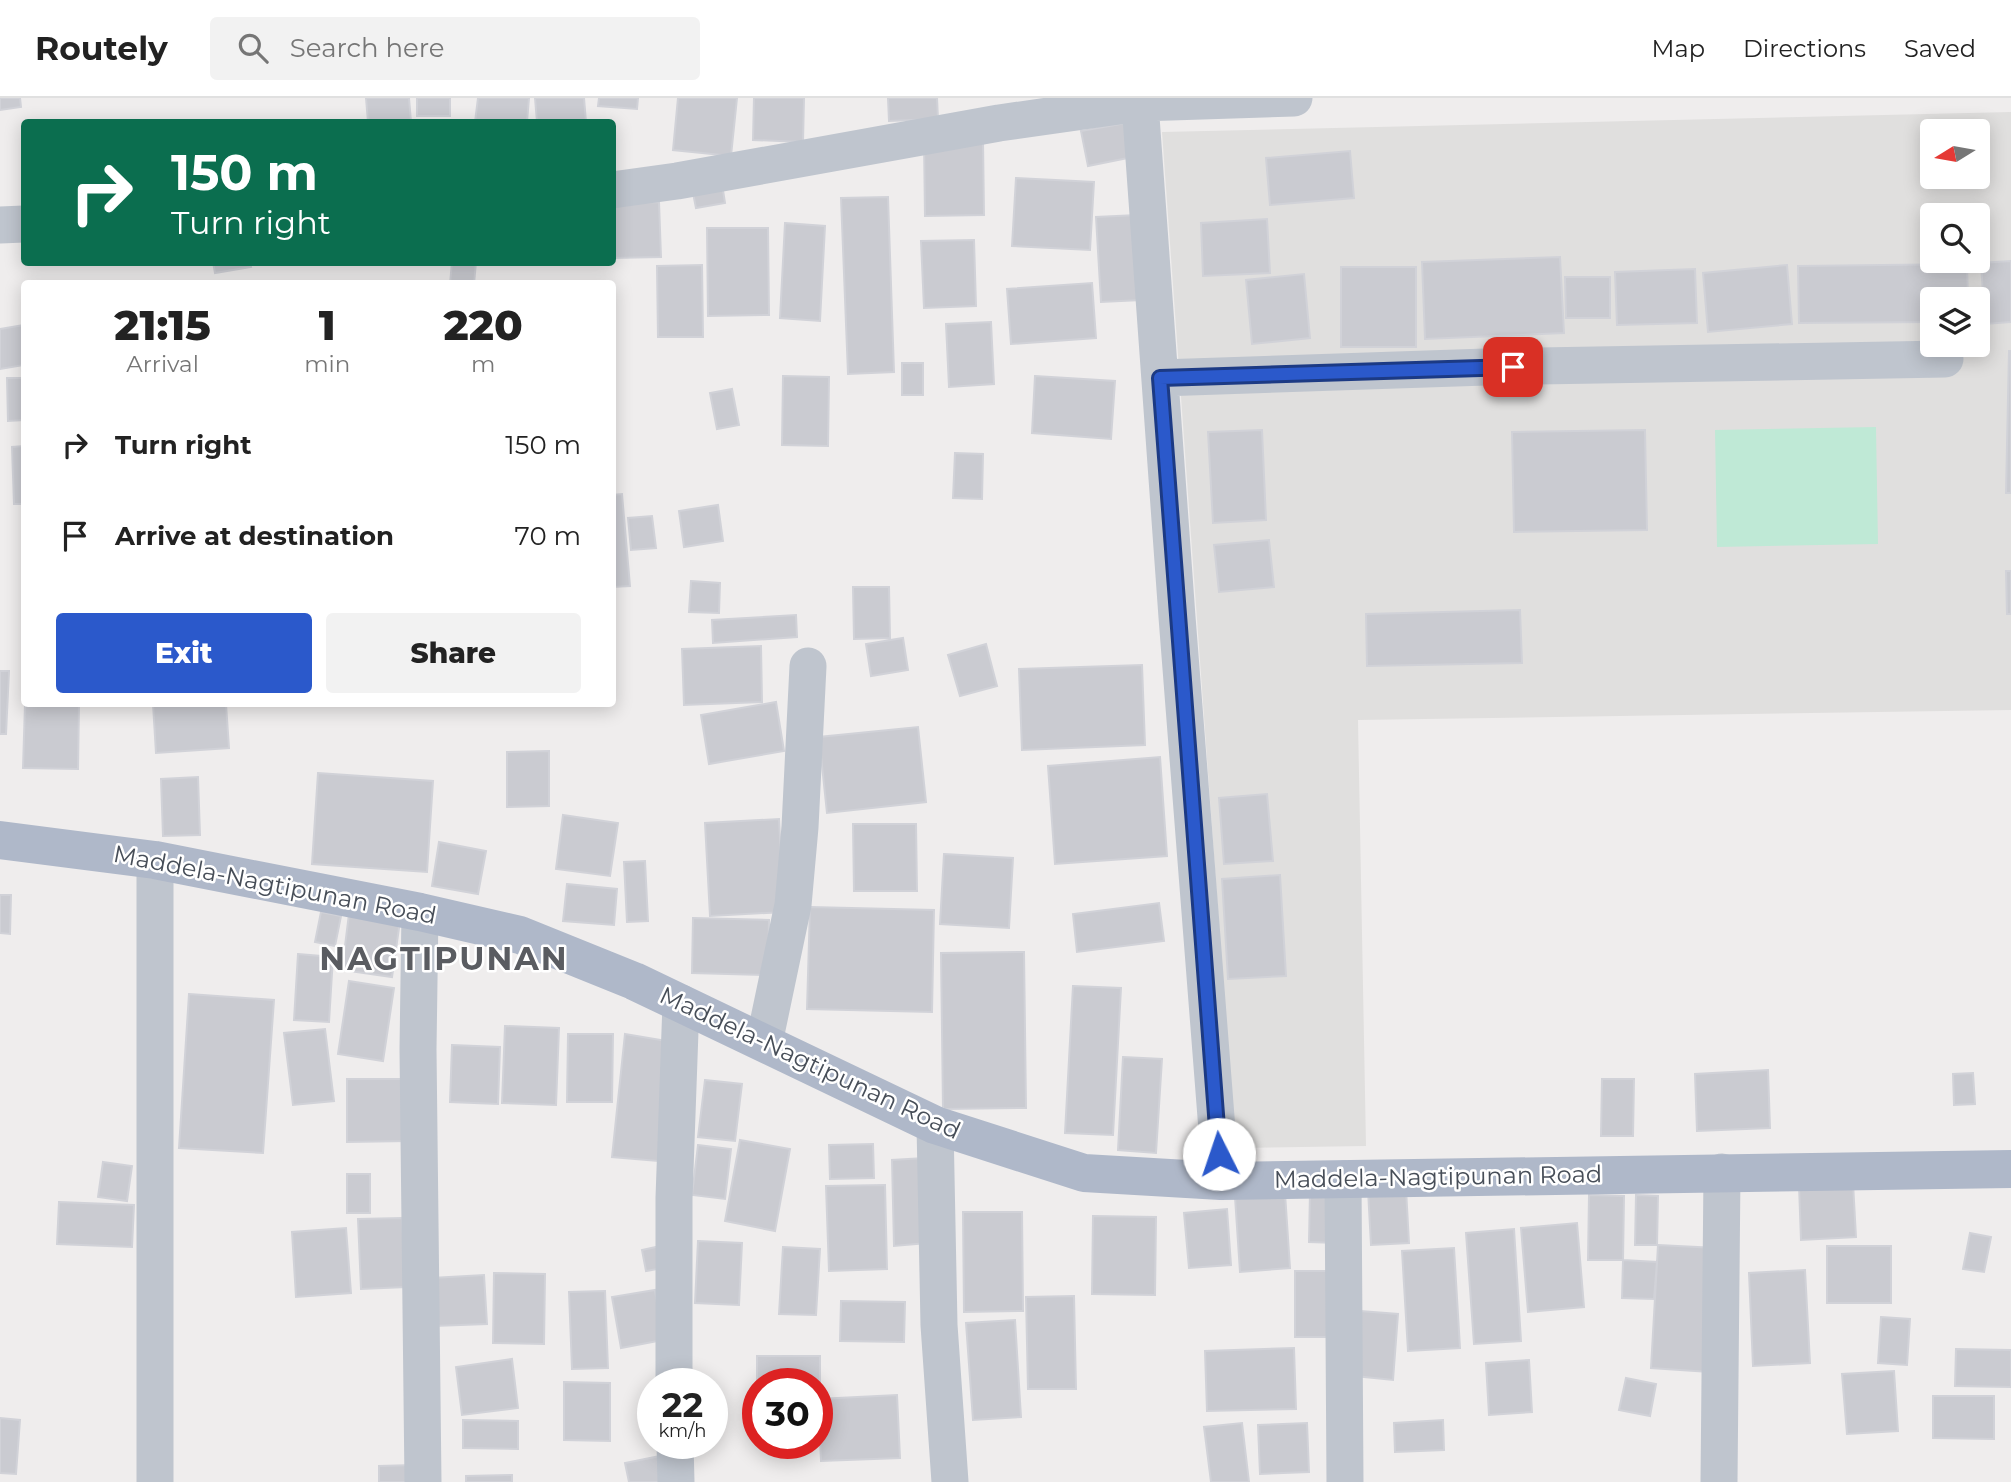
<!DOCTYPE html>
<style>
body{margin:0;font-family:Montserrat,sans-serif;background:#f2f2f2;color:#222;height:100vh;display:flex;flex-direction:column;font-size:26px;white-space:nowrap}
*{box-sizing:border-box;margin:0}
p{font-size:23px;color:#767676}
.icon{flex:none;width:38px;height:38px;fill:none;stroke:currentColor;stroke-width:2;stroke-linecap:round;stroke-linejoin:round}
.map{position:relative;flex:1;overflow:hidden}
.sheet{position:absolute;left:21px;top:182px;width:595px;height:427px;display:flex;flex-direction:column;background:#fff;border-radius:7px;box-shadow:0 4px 18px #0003}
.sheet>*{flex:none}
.guide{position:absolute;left:21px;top:21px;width:595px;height:147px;border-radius:7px;box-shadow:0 4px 18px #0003;background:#0b6e4f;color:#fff;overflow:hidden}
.needle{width:46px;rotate:259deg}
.buttons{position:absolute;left:1920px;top:21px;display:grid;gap:14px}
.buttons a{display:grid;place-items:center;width:70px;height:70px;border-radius:7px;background:#fff;box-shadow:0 4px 18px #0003;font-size:35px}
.speed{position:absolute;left:637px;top:1270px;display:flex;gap:14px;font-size:35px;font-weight:700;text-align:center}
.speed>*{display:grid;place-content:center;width:91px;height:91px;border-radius:50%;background:#fff;box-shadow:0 4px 18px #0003;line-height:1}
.speed small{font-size:18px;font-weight:400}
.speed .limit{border:10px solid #d22;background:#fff;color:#111}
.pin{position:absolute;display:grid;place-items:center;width:60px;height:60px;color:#fff;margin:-30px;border-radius:14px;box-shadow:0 4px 10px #0006}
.me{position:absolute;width:77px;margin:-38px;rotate:356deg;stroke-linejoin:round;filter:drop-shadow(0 0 5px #0008)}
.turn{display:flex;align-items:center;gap:24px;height:147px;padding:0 35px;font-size:32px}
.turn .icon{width:91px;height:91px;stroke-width:2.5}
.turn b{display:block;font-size:49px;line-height:60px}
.eta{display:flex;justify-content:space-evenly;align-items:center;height:119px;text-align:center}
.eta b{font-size:42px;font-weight:800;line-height:49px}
.action{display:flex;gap:14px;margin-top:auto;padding:14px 35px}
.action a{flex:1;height:80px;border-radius:7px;background:#2b59cb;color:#fff;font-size:28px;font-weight:800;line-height:80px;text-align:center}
.action a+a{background:#f2f2f2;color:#222}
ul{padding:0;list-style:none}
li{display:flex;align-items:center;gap:21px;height:91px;padding:0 35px}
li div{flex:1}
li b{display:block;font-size:26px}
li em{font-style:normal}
header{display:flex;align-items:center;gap:42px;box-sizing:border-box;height:98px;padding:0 35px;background:#fff;border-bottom:2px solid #e0e0e0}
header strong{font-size:33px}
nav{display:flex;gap:38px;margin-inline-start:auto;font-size:24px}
.search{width:490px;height:63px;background:#f2f2f2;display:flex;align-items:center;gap:18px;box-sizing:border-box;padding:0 24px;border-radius:7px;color:#767676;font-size:26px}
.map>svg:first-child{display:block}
.education{fill:#e0dfde;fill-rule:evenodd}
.green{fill:#bfe9d6}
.building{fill:#cacbd1;stroke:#d1d2d8;stroke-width:2}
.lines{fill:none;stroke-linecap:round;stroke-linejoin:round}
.minor{stroke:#bfc5ce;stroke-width:37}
.major{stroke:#afb8c9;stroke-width:38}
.route-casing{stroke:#1c3a84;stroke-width:18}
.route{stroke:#2b59cb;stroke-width:12}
.labels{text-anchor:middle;stroke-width:5;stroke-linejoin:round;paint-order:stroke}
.street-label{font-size:24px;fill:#474e58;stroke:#fff}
.district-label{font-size:32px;font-weight:bold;letter-spacing:2px;fill:#5a5c61;stroke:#fff}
</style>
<header>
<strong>Routely</strong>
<div class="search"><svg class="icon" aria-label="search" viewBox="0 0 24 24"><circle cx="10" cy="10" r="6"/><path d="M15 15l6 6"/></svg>Search here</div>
<nav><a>Map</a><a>Directions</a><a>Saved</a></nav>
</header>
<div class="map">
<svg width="2011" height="1384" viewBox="0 0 2011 1384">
<rect width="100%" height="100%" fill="#efeded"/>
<path class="education" d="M 2011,14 L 2011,612 L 1358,622 L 1366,1048 L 1235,1050 L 1162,34 ZM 1932,33 L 1978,33 L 1978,79 L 1932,79 ZM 1932,117 L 1978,117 L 1978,163 L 1932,163 ZM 1932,201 L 1978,201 L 1978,247 L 1932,247 Z"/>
<path class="green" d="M 1876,329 L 1878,446 L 1717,449 L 1715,332 Z"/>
<path class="building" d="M 0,0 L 20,0 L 21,9 L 0,12 Z
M 366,0 L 409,0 L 411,24 L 368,24 Z
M 417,0 L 450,0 L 450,18 L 417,18 Z
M 478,0 L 529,0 L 527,24 L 475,24 Z
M 535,0 L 584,0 L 586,24 L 537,24 Z
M 599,0 L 638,0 L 637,11 L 598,8 Z
M 678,0 L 737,0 L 731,58 L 673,52 Z
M 754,0 L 804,0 L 803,44 L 753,42 Z
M 888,0 L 937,0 L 938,21 L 889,23 Z
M 1126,25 L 1133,59 L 1088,68 L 1081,33 Z
M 924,43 L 983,43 L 984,117 L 925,118 Z
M 1350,53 L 1354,100 L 1270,107 L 1266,60 Z
M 1016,80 L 1094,84 L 1090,152 L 1012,148 Z
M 722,86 L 725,105 L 696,110 L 692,90 Z
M 888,99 L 894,274 L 848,276 L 841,100 Z
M 659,104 L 661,159 L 612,160 L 612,105 Z
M 1137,117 L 1141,202 L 1101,204 L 1096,119 Z
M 1267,121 L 1270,175 L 1203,178 L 1201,125 Z
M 785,125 L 825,128 L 820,223 L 780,220 Z
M 707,130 L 768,130 L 769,217 L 708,218 Z
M 974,142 L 976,208 L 924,210 L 921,143 Z
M 1560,159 L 1564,235 L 1425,241 L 1422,164 Z
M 2011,163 L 2011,224 L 1985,226 L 1981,165 Z
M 213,164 L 250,164 L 251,169 L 215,175 Z
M 452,164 L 476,164 L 474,186 L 450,186 Z
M 1967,166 L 1968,201 L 1932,201 L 1932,224 L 1799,225 L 1798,168 Z
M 702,167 L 703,239 L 658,239 L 657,168 Z
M 1787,167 L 1792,226 L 1708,234 L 1703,175 Z
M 1341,169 L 1416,169 L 1416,249 L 1341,249 Z
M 1695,171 L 1697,225 L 1617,227 L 1615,174 Z
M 1304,176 L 1310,240 L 1252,246 L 1246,182 Z
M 1565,179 L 1610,179 L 1610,220 L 1566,220 Z
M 1092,185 L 1096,240 L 1011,246 L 1007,191 Z
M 991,224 L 994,286 L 949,289 L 946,226 Z
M 24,227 L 24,267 L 0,271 L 0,231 Z
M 2009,253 L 2011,253 L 2011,395 L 2006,395 Z
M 902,265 L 923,265 L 923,297 L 902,297 Z
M 783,278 L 829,279 L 828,348 L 782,347 Z
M 1035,278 L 1115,283 L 1111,341 L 1032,335 Z
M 7,280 L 24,280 L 24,322 L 8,323 Z
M 732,291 L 739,327 L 717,331 L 710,295 Z
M 1262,332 L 1266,422 L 1213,425 L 1208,334 Z
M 1645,332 L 1647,432 L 1514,434 L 1512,334 Z
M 24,348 L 24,406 L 14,406 L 12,349 Z
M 955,355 L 983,356 L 982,401 L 953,400 Z
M 622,396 L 630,488 L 612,489 L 612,397 Z
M 718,407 L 723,443 L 684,449 L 679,413 Z
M 652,418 L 656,450 L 631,452 L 628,420 Z
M 1269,442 L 1274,489 L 1219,494 L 1214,447 Z
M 2006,473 L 2011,473 L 2011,516 L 2007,516 Z
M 691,483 L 720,485 L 719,515 L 689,514 Z
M 853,489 L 889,489 L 890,540 L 854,541 Z
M 1520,512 L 1522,565 L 1367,568 L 1366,516 Z
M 796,517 L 797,539 L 713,545 L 712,522 Z
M 903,540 L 908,572 L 871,578 L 866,546 Z
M 986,546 L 997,588 L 960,598 L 948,557 Z
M 761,548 L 762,604 L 684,607 L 682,551 Z
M 1142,567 L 1145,647 L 1022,652 L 1019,571 Z
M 0,573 L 9,573 L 6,636 L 0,636 Z
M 776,604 L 784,653 L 709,666 L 701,617 Z
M 25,606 L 79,606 L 78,671 L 23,670 Z
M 153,606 L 226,606 L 229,650 L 156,655 Z
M 918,629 L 926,704 L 827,715 L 819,639 Z
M 549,653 L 549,708 L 507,709 L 507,654 Z
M 1160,659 L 1167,758 L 1055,766 L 1048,668 Z
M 318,675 L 433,683 L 427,774 L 312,766 Z
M 198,679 L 200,737 L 163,738 L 161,681 Z
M 1267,696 L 1273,763 L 1224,766 L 1219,700 Z
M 563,717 L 618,725 L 610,778 L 556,771 Z
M 779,721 L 784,814 L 710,818 L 705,725 Z
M 853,726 L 916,726 L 917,793 L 854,793 Z
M 439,744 L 486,753 L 478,796 L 432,788 Z
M 944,756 L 1013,760 L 1009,830 L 940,826 Z
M 645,763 L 648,823 L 627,824 L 624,764 Z
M 1280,777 L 1286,878 L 1228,881 L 1222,781 Z
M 567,786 L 617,791 L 614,827 L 563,823 Z
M 0,797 L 11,797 L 10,836 L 0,835 Z
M 1159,805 L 1164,843 L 1077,854 L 1073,816 Z
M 810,809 L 934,812 L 932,914 L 807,911 Z
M 321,814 L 341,818 L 335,848 L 315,844 Z
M 349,816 L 400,823 L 392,879 L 342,872 Z
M 693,820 L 769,822 L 768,877 L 692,875 Z
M 1024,854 L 1026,1010 L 943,1011 L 941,855 Z
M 298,856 L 333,859 L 329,924 L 294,922 Z
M 349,883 L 394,890 L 383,963 L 338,956 Z
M 1073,888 L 1121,890 L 1113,1037 L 1065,1035 Z
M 189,896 L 274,902 L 263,1055 L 179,1050 Z
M 505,928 L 559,930 L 556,1007 L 502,1005 Z
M 325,931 L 334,1003 L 293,1007 L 284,935 Z
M 568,936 L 613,936 L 612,1004 L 567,1004 Z
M 625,936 L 667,943 L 658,1063 L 612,1059 Z
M 452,947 L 500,949 L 498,1006 L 450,1004 Z
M 1123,959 L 1162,961 L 1156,1055 L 1118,1052 Z
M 1768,972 L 1770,1030 L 1697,1033 L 1695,976 Z
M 1973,975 L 1975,1006 L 1954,1007 L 1953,976 Z
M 347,981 L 407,981 L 408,1043 L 347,1044 Z
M 1602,981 L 1634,981 L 1633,1038 L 1601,1038 Z
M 705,982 L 742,986 L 735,1043 L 698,1039 Z
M 740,1042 L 790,1051 L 775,1133 L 725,1123 Z
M 873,1046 L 874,1080 L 830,1081 L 829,1047 Z
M 698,1047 L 731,1051 L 725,1101 L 692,1097 Z
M 924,1060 L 927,1145 L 894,1148 L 892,1062 Z
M 103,1064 L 132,1068 L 127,1103 L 98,1099 Z
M 347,1076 L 370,1076 L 370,1115 L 347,1115 Z
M 1853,1085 L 1856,1139 L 1801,1142 L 1799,1087 Z
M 885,1087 L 887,1171 L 829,1173 L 826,1088 Z
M 1406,1091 L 1409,1145 L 1371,1147 L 1368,1092 Z
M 1310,1094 L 1337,1094 L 1337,1145 L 1309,1144 Z
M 1285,1095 L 1290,1170 L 1240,1174 L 1235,1099 Z
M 1589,1097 L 1624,1098 L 1623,1162 L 1588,1162 Z
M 1636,1097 L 1658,1098 L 1657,1147 L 1635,1147 Z
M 59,1104 L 134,1107 L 132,1149 L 57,1146 Z
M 1227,1111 L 1231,1167 L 1189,1170 L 1184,1115 Z
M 963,1114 L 1022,1114 L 1023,1213 L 964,1214 Z
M 1093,1118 L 1156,1119 L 1155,1197 L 1092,1196 Z
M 402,1120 L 406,1189 L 361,1191 L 358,1121 Z
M 1577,1125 L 1584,1209 L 1528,1214 L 1521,1130 Z
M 346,1130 L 351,1195 L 296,1199 L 292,1134 Z
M 1514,1131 L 1521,1243 L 1474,1246 L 1466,1135 Z
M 1970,1135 L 1991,1139 L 1984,1174 L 1963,1171 Z
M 698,1143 L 742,1145 L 739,1207 L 695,1205 Z
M 665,1147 L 669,1169 L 646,1173 L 642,1152 Z
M 1658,1147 L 1716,1150 L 1709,1274 L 1651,1270 Z
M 1827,1148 L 1891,1148 L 1891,1205 L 1827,1205 Z
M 783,1149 L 820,1151 L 816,1217 L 779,1216 Z
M 1454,1150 L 1460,1250 L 1408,1253 L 1402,1153 Z
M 1623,1162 L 1657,1164 L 1654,1201 L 1622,1200 Z
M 1805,1172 L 1810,1265 L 1753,1268 L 1749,1175 Z
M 1295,1173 L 1338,1173 L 1338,1239 L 1295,1239 Z
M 494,1175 L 545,1176 L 544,1246 L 493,1245 Z
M 484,1177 L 487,1226 L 434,1228 L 432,1180 Z
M 655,1192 L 663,1242 L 621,1250 L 612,1199 Z
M 605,1193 L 608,1270 L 572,1271 L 569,1194 Z
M 1074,1198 L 1076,1291 L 1028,1291 L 1026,1199 Z
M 841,1203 L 905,1204 L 904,1244 L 840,1243 Z
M 1360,1213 L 1398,1216 L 1393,1282 L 1355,1278 Z
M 1881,1219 L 1910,1221 L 1907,1267 L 1878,1265 Z
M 1015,1222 L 1021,1319 L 973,1322 L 966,1225 Z
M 1294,1250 L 1296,1311 L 1207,1313 L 1205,1253 Z
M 1956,1251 L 2011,1252 L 2011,1289 L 1955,1288 Z
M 757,1258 L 820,1258 L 820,1295 L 817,1294 L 817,1286 L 758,1286 L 757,1293 Z
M 512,1261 L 518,1310 L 462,1317 L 456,1269 Z
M 1529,1262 L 1532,1314 L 1489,1317 L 1486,1265 Z
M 1894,1273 L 1898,1333 L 1847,1336 L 1842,1276 Z
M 1626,1280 L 1656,1286 L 1650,1318 L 1619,1312 Z
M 564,1284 L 610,1285 L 610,1343 L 564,1342 Z
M 897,1297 L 900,1360 L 821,1363 L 818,1301 Z
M 1933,1298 L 1994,1298 L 1994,1341 L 1933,1340 Z
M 0,1320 L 20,1322 L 16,1376 L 0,1375 Z
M 463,1322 L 518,1323 L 518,1351 L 463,1350 Z
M 1443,1322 L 1444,1352 L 1395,1354 L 1394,1325 Z
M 1242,1325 L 1249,1384 L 1211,1384 L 1204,1329 Z
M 1307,1325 L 1309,1374 L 1260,1376 L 1258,1327 Z
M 660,1358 L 665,1384 L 629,1384 L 625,1365 Z
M 414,1367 L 414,1384 L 379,1384 L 379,1368 Z
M 512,1377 L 512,1384 L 466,1384 L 466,1378 Z"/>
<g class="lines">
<path class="minor" d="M 1140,5 L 1177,519 L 1221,1083
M 612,92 L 677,83 L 999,25 L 1140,5 L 1294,0
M 0,127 L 24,126
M 1160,280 L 1486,269 L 1945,261
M 420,814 L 418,951 L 423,1384
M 764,945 L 793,807 L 800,729 L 808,568
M 935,1027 L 939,1227 L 950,1384
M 1343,1081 L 1345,1384
M 674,1286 L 674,1100 L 681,905
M 675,1346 L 676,1384
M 155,1384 L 155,762
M 1719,1384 L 1722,1074"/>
<path class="major" d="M 0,742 L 155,762 L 420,814 L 520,837 L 634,883 L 935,1027 L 1084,1075 L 1221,1083 L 2011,1071"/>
</g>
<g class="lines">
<defs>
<path id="route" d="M 1219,1056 L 1160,280 L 1513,269"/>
</defs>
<use href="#route" class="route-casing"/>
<use href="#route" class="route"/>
</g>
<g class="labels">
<g class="street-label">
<text transform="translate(275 787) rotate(11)" y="8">Maddela-Nagtipunan Road</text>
<text transform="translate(810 965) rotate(25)" y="8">Maddela-Nagtipunan Road</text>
<text transform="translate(1438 1079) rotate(-1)" y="8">Maddela-Nagtipunan Road</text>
</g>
<g class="district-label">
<text x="444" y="872">NAGTIPUNAN</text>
</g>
</g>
</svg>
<div class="buttons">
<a><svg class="needle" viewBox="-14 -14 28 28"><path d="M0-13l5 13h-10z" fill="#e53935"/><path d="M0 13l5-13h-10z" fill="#767676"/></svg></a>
<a><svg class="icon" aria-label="search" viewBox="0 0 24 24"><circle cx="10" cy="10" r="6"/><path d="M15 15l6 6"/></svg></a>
<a><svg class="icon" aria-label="layers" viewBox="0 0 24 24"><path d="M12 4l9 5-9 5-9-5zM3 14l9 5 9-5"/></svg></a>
</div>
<div class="speed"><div>22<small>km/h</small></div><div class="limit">30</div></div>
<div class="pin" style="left:1513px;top:269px;background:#d93025"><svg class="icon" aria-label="arrive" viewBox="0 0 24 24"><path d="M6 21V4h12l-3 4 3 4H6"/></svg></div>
<svg class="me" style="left:1219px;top:1056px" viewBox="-20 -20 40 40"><circle r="19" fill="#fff"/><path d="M0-13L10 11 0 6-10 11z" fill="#2b59cb"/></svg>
<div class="guide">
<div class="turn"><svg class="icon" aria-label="right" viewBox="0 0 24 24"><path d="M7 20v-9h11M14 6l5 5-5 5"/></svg><div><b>150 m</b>Turn right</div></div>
</div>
<section class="sheet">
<div class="eta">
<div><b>21:15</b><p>Arrival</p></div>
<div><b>1</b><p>min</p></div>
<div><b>220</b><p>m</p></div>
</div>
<ul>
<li><svg class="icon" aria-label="right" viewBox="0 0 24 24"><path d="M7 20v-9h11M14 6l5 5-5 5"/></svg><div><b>Turn right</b></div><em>150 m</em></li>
<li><svg class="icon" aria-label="arrive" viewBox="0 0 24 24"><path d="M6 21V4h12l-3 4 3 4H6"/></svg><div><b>Arrive at destination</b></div><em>70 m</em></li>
</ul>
<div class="action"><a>Exit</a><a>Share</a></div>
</section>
</div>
